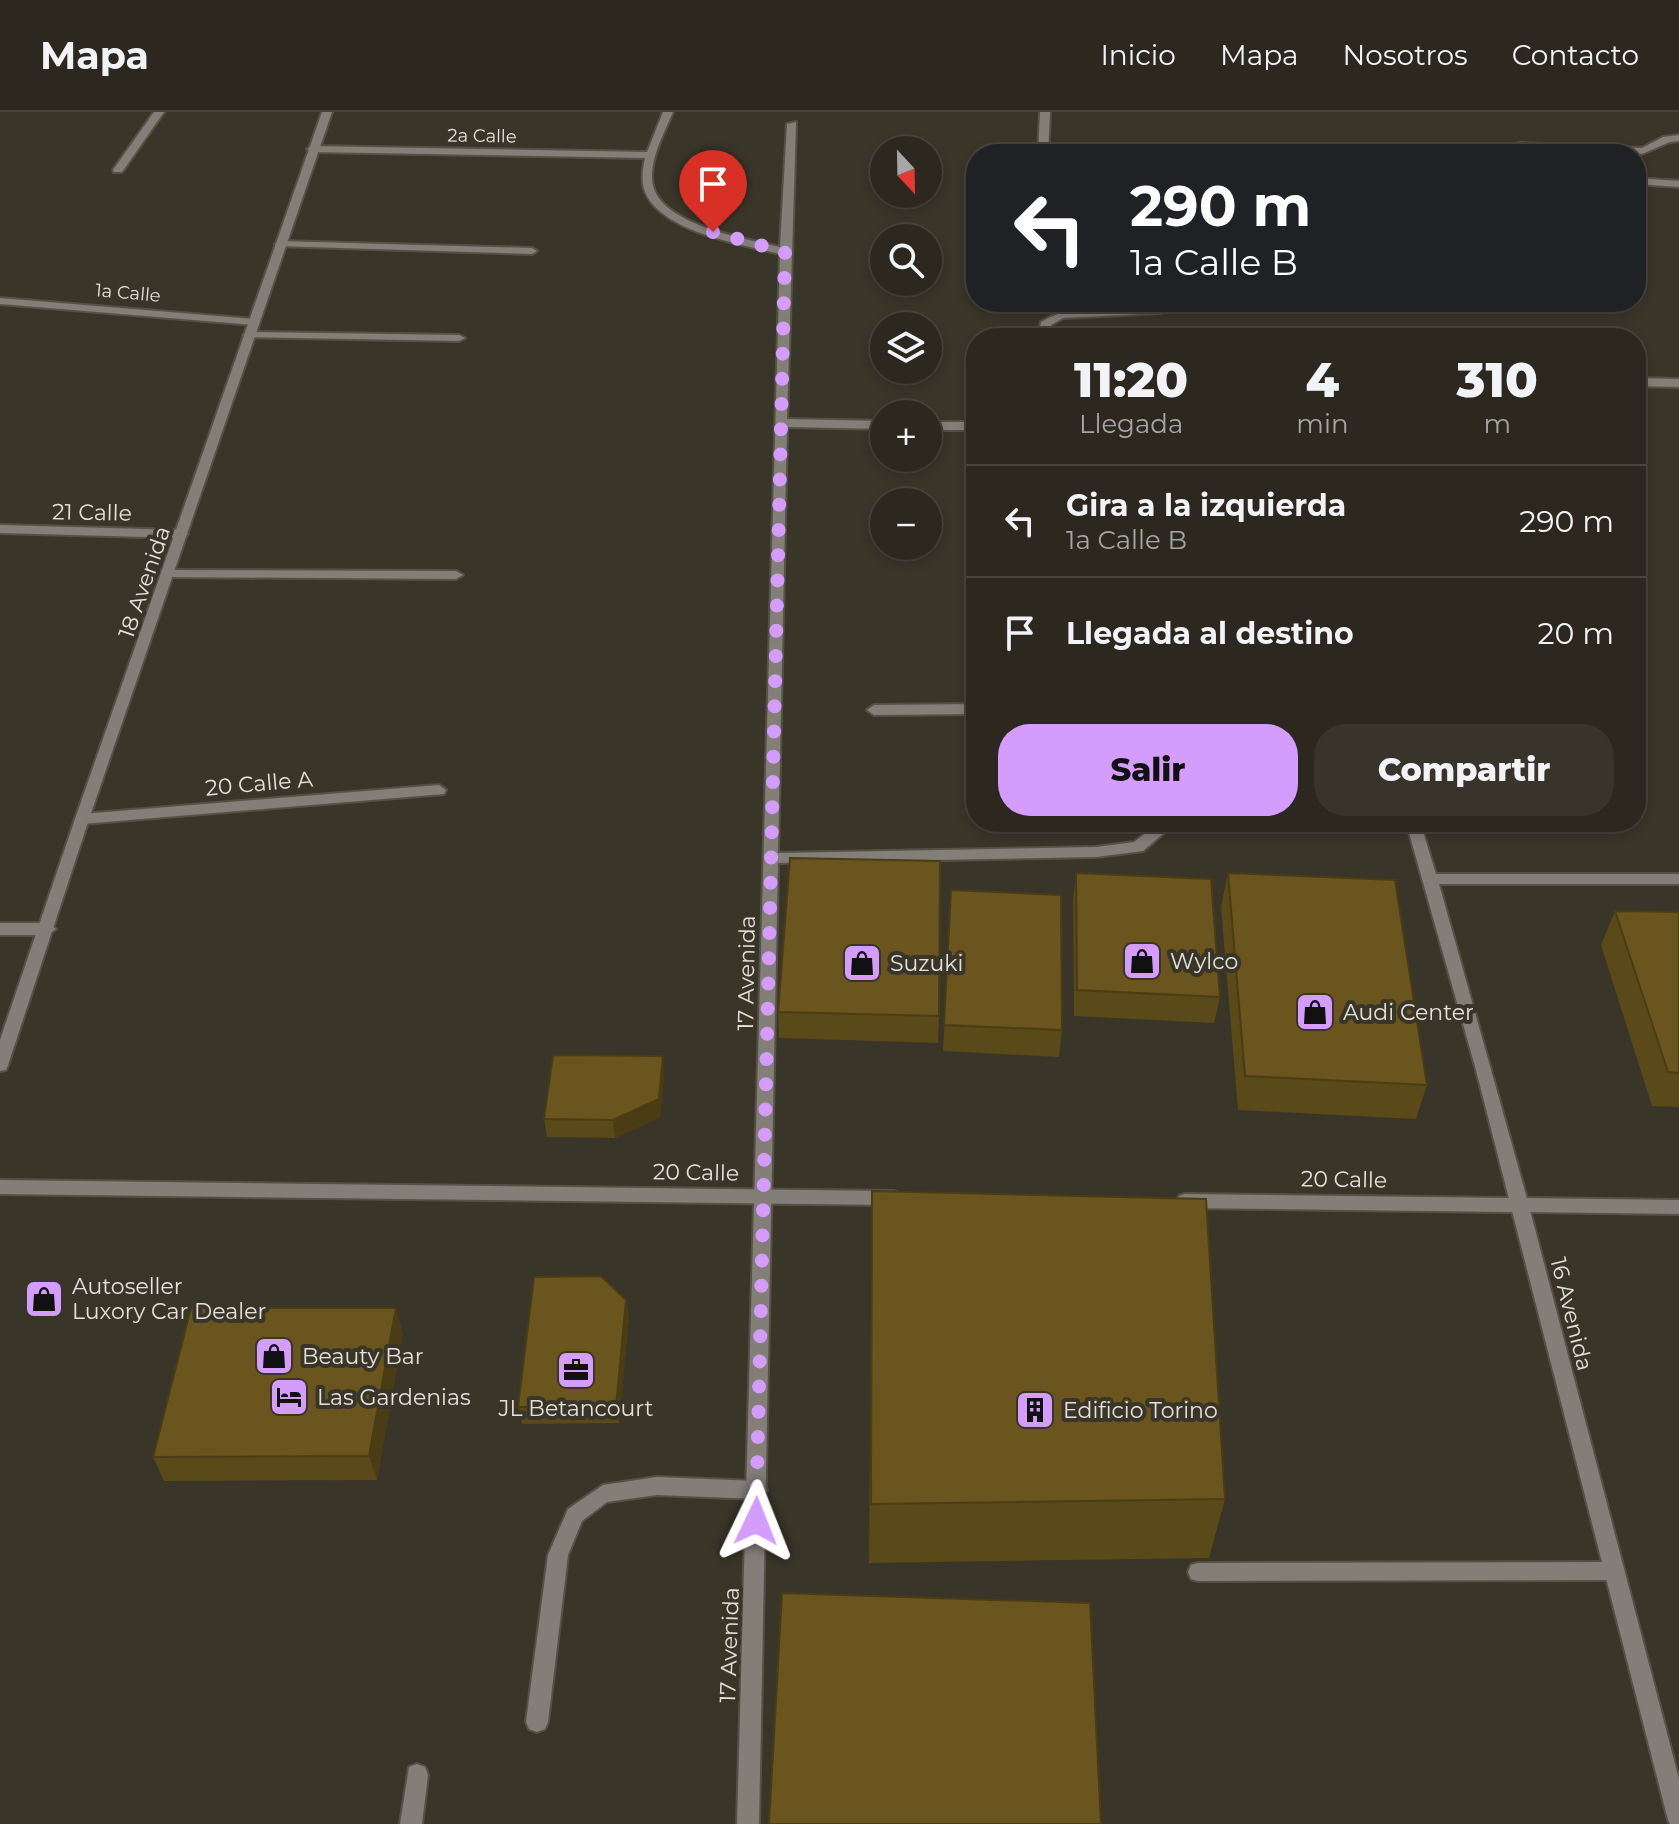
<!DOCTYPE html>
<html lang="es">
<meta charset="utf-8">
<style>
body{margin:0;font-family:Montserrat,sans-serif;background:#38342c;color:#f1f3f6;height:100vh;display:flex;flex-direction:column;font-size:30px;white-space:nowrap}
*{box-sizing:border-box;margin:0}
p{font-size:26px;color:#a6a6a4}
.icon{flex:none;width:44px;height:44px;fill:none;stroke:currentColor;stroke-width:2;stroke-linecap:round;stroke-linejoin:round}
.map{position:relative;flex:1;overflow:hidden}
.sheet{position:absolute;left:966px;top:216px;width:680px;height:504px;display:flex;flex-direction:column;background:#2c281f;border-radius:32px;box-shadow:0 4px 12px #0003,0 0 0 2px #48443d}
.sheet>*{flex:none}
.banner{position:absolute;left:966px;top:32px;width:680px;height:168px;border-radius:32px;box-shadow:0 4px 12px #0003,0 0 0 2px #48443d;background:#202124;color:#fff;overflow:hidden}
.needle{width:52px;rotate:158deg}
.tools{position:absolute;left:870px;top:24px;display:grid;gap:16px}
.tools a{display:grid;place-items:center;width:72px;height:72px;border-radius:50%;background:#2c281f;box-shadow:0 4px 12px #0003,0 0 0 2px #48443d;font-size:40px}
.pin{position:absolute;display:grid;place-items:center;width:68px;height:68px;color:#fff;margin:-82px -34px;border-radius:50% 50% 50% 0;rotate:-45deg;box-shadow:0 0 8px #0007}
.pin .icon{rotate:45deg}
.me{position:absolute;width:88px;margin:-44px;rotate:2deg;stroke-linejoin:round;filter:drop-shadow(0 0 6px #0008)}
.turn{display:flex;align-items:center;gap:28px;height:168px;padding:0 32px;font-size:36px}
.turn .icon{width:104px;height:104px;stroke-width:2.5}
.turn b{display:block;font-size:56px;line-height:68px}
.eta{display:flex;justify-content:space-evenly;align-items:center;height:136px;text-align:center}
.eta b{font-size:48px;font-weight:800;line-height:56px}
.button{display:flex;gap:16px;margin-top:auto;padding:16px 32px}
.button a{flex:1;height:92px;border-radius:32px;background:#d39cfd;color:#111;font-size:32px;font-weight:800;line-height:92px;text-align:center}
.button a+a{background:#38342c;color:#f1f3f6}
ul{padding:0;list-style:none}
li{display:flex;align-items:center;gap:24px;height:112px;padding:0 32px;border-top:2px solid #48443d}
li div{flex:1}
li b{display:block;font-size:30px}
li em{font-style:normal}
header{display:flex;align-items:center;gap:48px;box-sizing:border-box;height:112px;padding:0 40px;background:#2c281f;border-bottom:2px solid #48443d}
header strong{font-size:38px}
nav{display:flex;gap:44px;margin-inline-start:auto;font-size:28px}
.map>svg:first-child{display:block}
.lines{fill:none;stroke-linecap:round;stroke-linejoin:round}
.service-casing{stroke:#555145;stroke-width:4}
.minor-casing{stroke:#555145;stroke-width:4}
.tertiary-casing{stroke:#555145;stroke-width:4}
.service{fill:#837e78;fill-rule:evenodd}
.minor{fill:#837e78;fill-rule:evenodd}
.tertiary{fill:#837e78;fill-rule:evenodd}
.wall{fill:#5a4919}
.shaded-wall{fill:#4a3c14}
.building{fill:#69551d;stroke:#4a3c14;stroke-width:2}
.route{stroke:#d39cfd;stroke-width:14;stroke-dasharray:0 25.2}
.labels{text-anchor:middle;stroke-width:8;stroke-linejoin:round;paint-order:stroke}
.far-street-label{font-size:18px;fill:#e4e1d9;stroke:#3a3529}
.street-label{font-size:22px;fill:#e4e1d9;stroke:#3a3529}
.poi-label{font-size:22px;fill:#e4e1d9;stroke:#3a3529;text-anchor:start}
</style>
<header>
<strong>Mapa</strong>
<nav><a>Inicio</a><a>Mapa</a><a>Nosotros</a><a>Contacto</a></nav>
</header>
<div class="map">
<svg width="1679" height="1712" viewBox="0 0 1679 1712">
<rect width="100%" height="100%" fill="#3a3529"/>
<g class="lines">
<defs>
<path id="service" d="M 280,129 L 532,136 L 537,139 L 532,142 L 276,134 L 275,132 Z
M 249,220 L 459,223 L 465,226 L 459,229 L 245,225 L 243,223 Z
M 168,458 L 456,459 L 463,463 L 456,467 L 163,465 L 161,462 Z
M 657,1365 L 757,1369 L 764,1372 L 767,1378 L 764,1384 L 757,1387 L 657,1383 L 607,1390 L 582,1409 L 568,1443 L 548,1610 L 545,1617 L 537,1620 L 529,1617 L 526,1610 L 548,1443 L 568,1397 L 603,1373 Z
M 1611,1450 L 1618,1452 L 1621,1459 L 1618,1466 L 1611,1468 L 1198,1469 L 1191,1467 L 1188,1460 L 1191,1453 L 1198,1451 Z
M 417,1652 L 425,1655 L 428,1663 L 422,1712 L 400,1712 L 409,1655 Z"/>
<path id="minor" d="M 154,0 L 164,0 L 122,60 L 114,60 L 113,58 Z
M 663,0 L 673,0 C 664,22 646,53 654,77 C 667,114 747,127 780,135 L 787,12 L 796,10 L 787,307 L 884,309 L 884,317 L 787,315 L 778,741 L 1096,735 L 1134,730 L 1148,719 L 1148,710 L 1162,710 L 1164,721 L 1143,739 L 1096,745 L 778,751 L 759,1712 L 737,1712 L 780,142 C 742,132 658,120 644,77 C 641,67 643,55 645,46 L 312,40 L 307,37 L 312,34 L 647,40 Z
M 1040,0 L 1050,0 L 1048,42 L 1038,42 Z
M 1679,23 L 1679,29 L 1670,30 L 1642,42 L 1519,37 L 1514,34 L 1519,31 L 1642,36 L 1663,25 Z
M 1158,36 L 1212,39 L 1217,42 L 1154,41 L 1153,39 Z
M 1636,66 L 1679,69 L 1679,75 L 1636,72 Z
M 0,186 L 254,207 L 260,210 L 254,213 L 0,192 Z
M 1157,196 L 1163,199 L 1161,201 L 1063,206 L 1051,213 L 1050,226 L 1038,226 L 1041,210 C 1075,189 1119,196 1157,196 Z
M 1636,266 L 1679,267 L 1679,275 L 1636,274 Z
M 928,310 L 976,310 L 976,318 L 928,318 Z
M 0,413 L 182,418 L 188,422 L 182,426 L 0,421 Z
M 976,592 L 976,602 L 874,603 L 867,598 L 874,593 Z
M 439,673 L 446,678 L 444,682 L 82,712 L 75,707 L 82,702 Z
M 1406,710 L 1420,710 L 1436,762 L 1679,762 L 1679,772 L 1439,772 L 1526,1083 L 1679,1667 L 1679,1712 L 1670,1712 L 1668,1708 L 1476,958 Z
M 0,811 L 48,811 L 56,817 L 48,823 L 0,823 Z"/>
<path id="tertiary" d="M 322,0 L 332,0 L 89,707 L 8,953 L 6,958 L 0,959 L 0,928 L 75,707 Z
M 0,1068 L 893,1079 L 899,1081 L 902,1086 L 899,1091 L 893,1093 L 0,1082 Z
M 1185,1082 L 1679,1088 L 1679,1102 L 1185,1096 L 1179,1094 L 1176,1089 L 1179,1084 Z"/>
</defs>
<use href="#service" class="service-casing"/>
<use href="#minor" class="minor-casing"/>
<use href="#tertiary" class="tertiary-casing"/>
<use href="#service" class="service"/>
<use href="#minor" class="minor"/>
<use href="#tertiary" class="tertiary"/>
</g>
<path class="wall" d="M 1076,761 L 1220,885 L 1214,911 L 1074,904 L 1073,788 Z
M 1228,761 L 1427,973 L 1416,1007 L 1238,998 L 1221,795 Z
M 951,778 L 1062,918 L 1059,945 L 943,939 Z
M 1615,799 L 1679,800 L 1679,995 L 1652,994 L 1601,833 Z
M 778,900 L 939,904 L 938,931 L 779,926 Z
M 664,962 L 660,1005 L 615,1026 L 547,1025 L 544,1007 Z
M 872,1079 L 1225,1387 L 1209,1446 L 869,1451 Z
M 626,1188 L 629,1205 L 619,1311 L 522,1312 L 518,1295 Z
M 403,1221 L 377,1368 L 164,1369 L 153,1345 Z"/>
<path class="shaded-wall" d="M 663,944 L 664,962 L 660,1005 L 615,1026 L 613,1008 Z
M 626,1188 L 629,1205 L 619,1311 L 616,1295 Z
M 396,1196 L 403,1221 L 377,1368 L 369,1344 Z"/>
<path class="building" d="M 790,746 L 940,749 L 939,904 L 778,900 Z
M 1076,761 L 1211,767 L 1220,885 L 1077,878 Z
M 1228,761 L 1395,768 L 1427,973 L 1245,964 Z
M 951,778 L 1061,783 L 1062,918 L 944,913 Z
M 1615,799 L 1679,800 L 1679,961 L 1668,960 Z
M 553,943 L 663,944 L 659,987 L 613,1008 L 544,1007 Z
M 872,1079 L 1206,1087 L 1225,1387 L 871,1392 Z
M 601,1164 L 626,1188 L 616,1295 L 518,1295 L 534,1165 Z
M 191,1196 L 396,1196 L 369,1344 L 153,1345 Z
M 782,1481 L 1090,1491 L 1101,1712 L 769,1712 Z"/>
<g class="lines">
<path class="route" d="M 713,120 L 785,140 L 756,1409"/>
</g>
<defs>
<symbol id="shop-square" viewBox="-11 -11 22 22"><rect x="-9" y="-9" width="18" height="18" rx="4" fill="#d39cfd" stroke="#3a3529"/><path d="M-5-2.5h2.3a2.7 3.5 0 0 1 5.4 0H5L5.5 6h-11ZM-1.5-2.5h3a1.5 2.3 0 0 0-3 0Z" fill="#111"/></symbol>
<symbol id="office-square" viewBox="-11 -11 22 22"><rect x="-9" y="-9" width="18" height="18" rx="4" fill="#d39cfd" stroke="#3a3529"/><path d="M-6-3h4V-5.5h4V-3h4V5H-6ZM-1-4.5V-3h2v-1.5ZM-6 0V1H6V0Z" fill="#111"/></symbol>
<symbol id="hotel-square" viewBox="-11 -11 22 22"><rect x="-9" y="-9" width="18" height="18" rx="4" fill="#d39cfd" stroke="#3a3529"/><path d="M-6-4.5h1.5V1H6V5H4.5V3h-9V5H-6ZM-4 0a1.8 1.8 0 1 1 3.6 0ZM.5 0V-2.5h3Q6-2.5 6 0Z" fill="#111"/></symbol>
<symbol id="building-square" viewBox="-11 -11 22 22"><rect x="-9" y="-9" width="18" height="18" rx="4" fill="#d39cfd" stroke="#3a3529"/><path d="M-4-6H4V6H1V3H-1V6H-4ZM-2.5-4.3h1.7v1.8h-1.7ZM.8-4.3h1.7v1.8H.8ZM-2.5-1h1.7V.8h-1.7ZM.8-1h1.7V.8H.8Z" fill="#111"/></symbol>
</defs>
<g fill-rule="evenodd">
<use href="#shop-square" x="1120" y="827" width="44" height="44"/>
<use href="#shop-square" x="840" y="829" width="44" height="44"/>
<use href="#shop-square" x="1293" y="878" width="44" height="44"/>
<use href="#shop-square" x="22" y="1165" width="44" height="44"/>
<use href="#shop-square" x="252" y="1222" width="44" height="44"/>
<use href="#office-square" x="554" y="1236" width="44" height="44"/>
<use href="#hotel-square" x="267" y="1263" width="44" height="44"/>
<use href="#building-square" x="1013" y="1276" width="44" height="44"/>
</g>
<g class="labels">
<g class="far-street-label">
<text transform="translate(482 24) rotate(1)" y="6">2a Calle</text>
<text transform="translate(128 181) rotate(5)" y="6">1a Calle</text>
</g>
<g class="street-label">
<text transform="translate(92 400) rotate(1)" y="8">21 Calle</text>
<text transform="translate(144 470) rotate(-71)" y="8">18 Avenida</text>
<text transform="translate(259 671) rotate(-5)" y="8">20 Calle A</text>
<text transform="translate(746 861) rotate(-89)" y="8">17 Avenida</text>
<text transform="translate(696 1060) rotate(1)" y="8">20 Calle</text>
<text transform="translate(1344 1067) rotate(1)" y="8">20 Calle</text>
<text transform="translate(1572 1202) rotate(76)" y="8">16 Avenida</text>
<text transform="translate(729 1533) rotate(-88)" y="8">17 Avenida</text>
</g>
<g class="poi-label">
<text x="1170" y="857">Wylco</text>
<text x="890" y="859">Suzuki</text>
<text x="1343" y="908">Audi Center</text>
<text x="72" y="1182">Autoseller<tspan x="72" dy="25">Luxory Car Dealer</tspan></text>
<text x="302" y="1252">Beauty Bar</text>
<text x="317" y="1293">Las Gardenias</text>
<text x="576" y="1304" text-anchor="middle">JL Betancourt</text>
<text x="1063" y="1306">Edificio Torino</text>
</g>
</g>
</svg>
<div class="tools">
<a><svg class="needle" viewBox="-14 -14 28 28"><path d="M0-13l5 13h-10z" fill="#e53935"/><path d="M0 13l5-13h-10z" fill="#a6a6a4"/></svg></a>
<a><svg class="icon" aria-label="search" viewBox="0 0 24 24"><circle cx="10" cy="10" r="6"/><path d="M15 15l6 6"/></svg></a>
<a><svg class="icon" aria-label="layers" viewBox="0 0 24 24"><path d="M12 4l9 5-9 5-9-5zM3 14l9 5 9-5"/></svg></a>
<a>+</a>
<a>−</a>
</div>
<div class="pin" style="left:713px;top:120px;background:#d93025"><svg class="icon" aria-label="arrive" viewBox="0 0 24 24"><path d="M6 21V4h12l-3 4 3 4H6"/></svg></div>
<svg class="me" style="left:756px;top:1409px" viewBox="-20 -20 40 40"><path d="M0-17L14 15 0 8-14 15z" fill="#d39cfd" stroke="#fff" stroke-width="4"/></svg>
<div class="banner">
<div class="turn"><svg class="icon" aria-label="left" viewBox="0 0 24 24"><path d="M17 20v-9H6M10 6l-5 5 5 5"/></svg><div><b>290 m</b>1a Calle B</div></div>
</div>
<section class="sheet">
<div class="eta">
<div><b>11:20</b><p>Llegada</p></div>
<div><b>4</b><p>min</p></div>
<div><b>310</b><p>m</p></div>
</div>
<ul>
<li><svg class="icon" aria-label="left" viewBox="0 0 24 24"><path d="M17 20v-9H6M10 6l-5 5 5 5"/></svg><div><b>Gira a la izquierda</b><p>1a Calle B</p></div><em>290 m</em></li>
<li><svg class="icon" aria-label="arrive" viewBox="0 0 24 24"><path d="M6 21V4h12l-3 4 3 4H6"/></svg><div><b>Llegada al destino</b></div><em>20 m</em></li>
</ul>
<div class="button"><a>Salir</a><a>Compartir</a></div>
</section>
</div>
